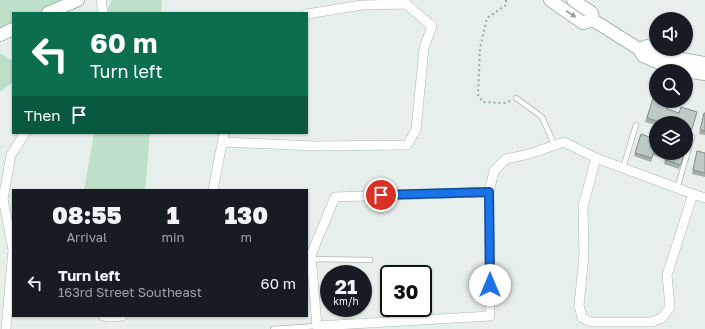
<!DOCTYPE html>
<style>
body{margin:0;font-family:"Golos Text",sans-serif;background:#242831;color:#f1f3f6;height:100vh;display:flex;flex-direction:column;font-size:15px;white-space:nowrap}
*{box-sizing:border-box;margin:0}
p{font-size:13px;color:#9ea1a6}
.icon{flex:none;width:22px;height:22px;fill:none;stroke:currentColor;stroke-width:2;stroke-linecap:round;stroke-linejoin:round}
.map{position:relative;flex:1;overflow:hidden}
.drawer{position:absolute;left:12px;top:189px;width:296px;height:128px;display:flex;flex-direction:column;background:#171b24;border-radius:0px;box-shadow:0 1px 3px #0004}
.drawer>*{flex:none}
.guide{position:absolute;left:12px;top:12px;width:296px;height:122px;border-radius:0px;box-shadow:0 1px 3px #0004;background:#0b6e4f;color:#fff;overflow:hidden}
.fabs{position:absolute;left:649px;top:12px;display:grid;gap:8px}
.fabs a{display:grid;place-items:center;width:44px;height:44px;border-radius:50%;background:#171b24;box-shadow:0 1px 3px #0004;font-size:20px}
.speed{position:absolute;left:320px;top:265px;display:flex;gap:8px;font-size:20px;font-weight:700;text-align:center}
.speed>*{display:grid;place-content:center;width:52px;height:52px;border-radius:50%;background:#171b24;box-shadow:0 1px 3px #0004;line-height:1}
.speed small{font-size:10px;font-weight:400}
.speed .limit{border:2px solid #111;border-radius:6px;background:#fff;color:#111}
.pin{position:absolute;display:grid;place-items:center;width:34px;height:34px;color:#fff;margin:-17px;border:2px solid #fff;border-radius:50%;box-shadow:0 1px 4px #0007}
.me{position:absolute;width:44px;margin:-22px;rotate:0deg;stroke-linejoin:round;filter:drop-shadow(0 0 3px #0008)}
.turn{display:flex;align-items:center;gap:14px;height:84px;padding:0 12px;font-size:18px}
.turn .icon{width:52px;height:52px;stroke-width:2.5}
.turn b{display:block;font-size:28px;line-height:34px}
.then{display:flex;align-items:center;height:38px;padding:0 12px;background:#0003;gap:8px;font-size:15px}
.eta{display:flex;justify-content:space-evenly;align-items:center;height:68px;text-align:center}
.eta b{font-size:24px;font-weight:800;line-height:28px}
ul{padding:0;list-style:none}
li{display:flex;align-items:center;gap:12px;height:52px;padding:0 12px}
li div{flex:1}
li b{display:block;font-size:15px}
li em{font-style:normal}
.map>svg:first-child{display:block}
.green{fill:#bfe0c8}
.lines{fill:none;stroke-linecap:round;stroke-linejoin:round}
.service-casing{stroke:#a8b8b2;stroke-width:6}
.minor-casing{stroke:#a8b8b2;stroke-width:10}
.secondary-casing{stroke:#a4bbb3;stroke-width:14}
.path{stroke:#86b3a5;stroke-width:2;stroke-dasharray:2 3;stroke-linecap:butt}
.service{stroke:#fff;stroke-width:4.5}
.minor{stroke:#fff;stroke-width:9}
.secondary{stroke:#fff;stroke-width:12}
.wall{fill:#a1aea9}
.building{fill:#bbcac4;stroke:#838d89}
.oneway{fill:#92a09c}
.route-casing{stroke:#114b97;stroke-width:10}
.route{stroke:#1a73e8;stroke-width:7}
</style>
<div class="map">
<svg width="705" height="329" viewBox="0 0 705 329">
<rect width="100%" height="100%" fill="#e6efeb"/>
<path class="green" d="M 0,0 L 78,0 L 48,13 L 13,13 L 13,29 L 0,35 Z
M 112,0 L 162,0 L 161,13 L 107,13 L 109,6 Z
M 0,53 L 13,61 L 13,82 L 0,92 Z
M 94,133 L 150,133 L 145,190 L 84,190 Z"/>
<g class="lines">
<defs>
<path id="service" d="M 516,98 L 542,117 L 555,146
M 623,168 L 636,125
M 677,189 L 692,137
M 311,259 L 370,260
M 273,329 L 317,326"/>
<path id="minor" d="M 101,0 L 103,13
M 307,14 L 362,5 L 406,4
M 223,142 L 314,146 L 407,145 L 416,130 L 424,48 L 432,26 L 406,4 L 405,0
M 596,158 L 583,206 L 584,256 L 579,305 L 582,318 L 591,322 L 652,322 L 662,318 L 670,307 L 667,275 L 693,194
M 213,190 L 224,133
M 489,192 L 490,316 L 317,326 L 311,255 L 335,197 L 489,192 L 494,171 L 506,159 L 529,154 L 564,142 L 596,158 L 693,194 L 705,198
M 103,316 L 113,317 L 122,316
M 6,329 L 13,250 L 3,199 L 11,155 L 25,133"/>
<path id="secondary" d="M 550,0 L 583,23 L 593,20
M 573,0 L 592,13 L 593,20 L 639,49 L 643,56 L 669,67 L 685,71
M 48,13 L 78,0
M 0,35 L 13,29
M 639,49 L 647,46 L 681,59 L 705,63
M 686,71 L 705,74"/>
</defs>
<use href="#service" class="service-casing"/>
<use href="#minor" class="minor-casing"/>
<use href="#secondary" class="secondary-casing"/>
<path class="path" d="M 506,0 L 506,5 L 487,18 L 480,48 L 478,95 L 483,102 L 505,103 L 510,101"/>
<use href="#service" class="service"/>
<use href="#minor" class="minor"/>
<use href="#secondary" class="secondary"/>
</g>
<path class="wall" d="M 653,98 L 667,109 L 679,113 L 697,112 L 690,132 L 686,131 L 686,123 L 656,123 L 656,153 L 684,153 L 679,169 L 664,164 L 665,159 L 653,155 L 651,162 L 634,156 L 641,134 L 652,138 L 656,125 L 645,122 Z
M 704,113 L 705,113 L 705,135 L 699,134 Z
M 697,151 L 705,153 L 705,177 L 692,174 Z"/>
<path class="building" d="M 653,98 L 656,99 L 656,101 L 663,101 L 669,103 L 667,109 L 679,113 L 681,107 L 697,112 L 692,129 L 686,127 L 686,123 L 657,123 L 657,121 L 647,118 Z
M 704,113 L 705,113 L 705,131 L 700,130 Z
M 656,125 L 656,152 L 654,151 L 652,158 L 635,153 L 641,134 L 652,138 Z
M 697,151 L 705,153 L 705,173 L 693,170 Z
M 659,153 L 684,153 L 681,165 L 665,160 L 667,155 Z"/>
<defs><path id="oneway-solid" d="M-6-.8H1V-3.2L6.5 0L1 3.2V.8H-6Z"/></defs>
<use class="oneway" href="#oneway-solid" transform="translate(571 14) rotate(33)"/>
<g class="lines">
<defs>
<path id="route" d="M 381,195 L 489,192 L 490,285"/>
</defs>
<use href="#route" class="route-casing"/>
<use href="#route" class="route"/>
</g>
</svg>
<div class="fabs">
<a><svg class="icon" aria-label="sound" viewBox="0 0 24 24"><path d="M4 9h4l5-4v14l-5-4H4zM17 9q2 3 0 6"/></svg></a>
<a><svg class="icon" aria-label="search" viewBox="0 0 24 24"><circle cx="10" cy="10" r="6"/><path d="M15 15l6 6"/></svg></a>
<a><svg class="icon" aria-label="layers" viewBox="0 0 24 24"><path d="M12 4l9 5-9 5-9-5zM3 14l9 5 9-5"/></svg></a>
</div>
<div class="speed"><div>21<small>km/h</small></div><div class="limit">30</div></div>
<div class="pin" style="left:381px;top:195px;background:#d93025"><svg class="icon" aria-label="arrive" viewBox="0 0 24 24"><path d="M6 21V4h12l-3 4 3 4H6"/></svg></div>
<svg class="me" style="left:490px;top:285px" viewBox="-20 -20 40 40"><circle r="19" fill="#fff"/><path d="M0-13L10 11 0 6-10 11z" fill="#1a73e8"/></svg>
<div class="guide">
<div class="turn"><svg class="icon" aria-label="left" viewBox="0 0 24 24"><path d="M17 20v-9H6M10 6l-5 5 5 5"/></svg><div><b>60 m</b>Turn left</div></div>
<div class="then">Then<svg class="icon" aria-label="arrive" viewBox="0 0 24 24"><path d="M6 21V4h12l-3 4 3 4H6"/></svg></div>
</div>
<section class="drawer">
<div class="eta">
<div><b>08:55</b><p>Arrival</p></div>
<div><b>1</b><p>min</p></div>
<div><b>130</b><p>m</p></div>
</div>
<ul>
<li><svg class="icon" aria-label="left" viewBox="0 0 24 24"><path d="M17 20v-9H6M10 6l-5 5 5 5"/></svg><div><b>Turn left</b><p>163rd Street Southeast</p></div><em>60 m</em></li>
</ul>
</section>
</div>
